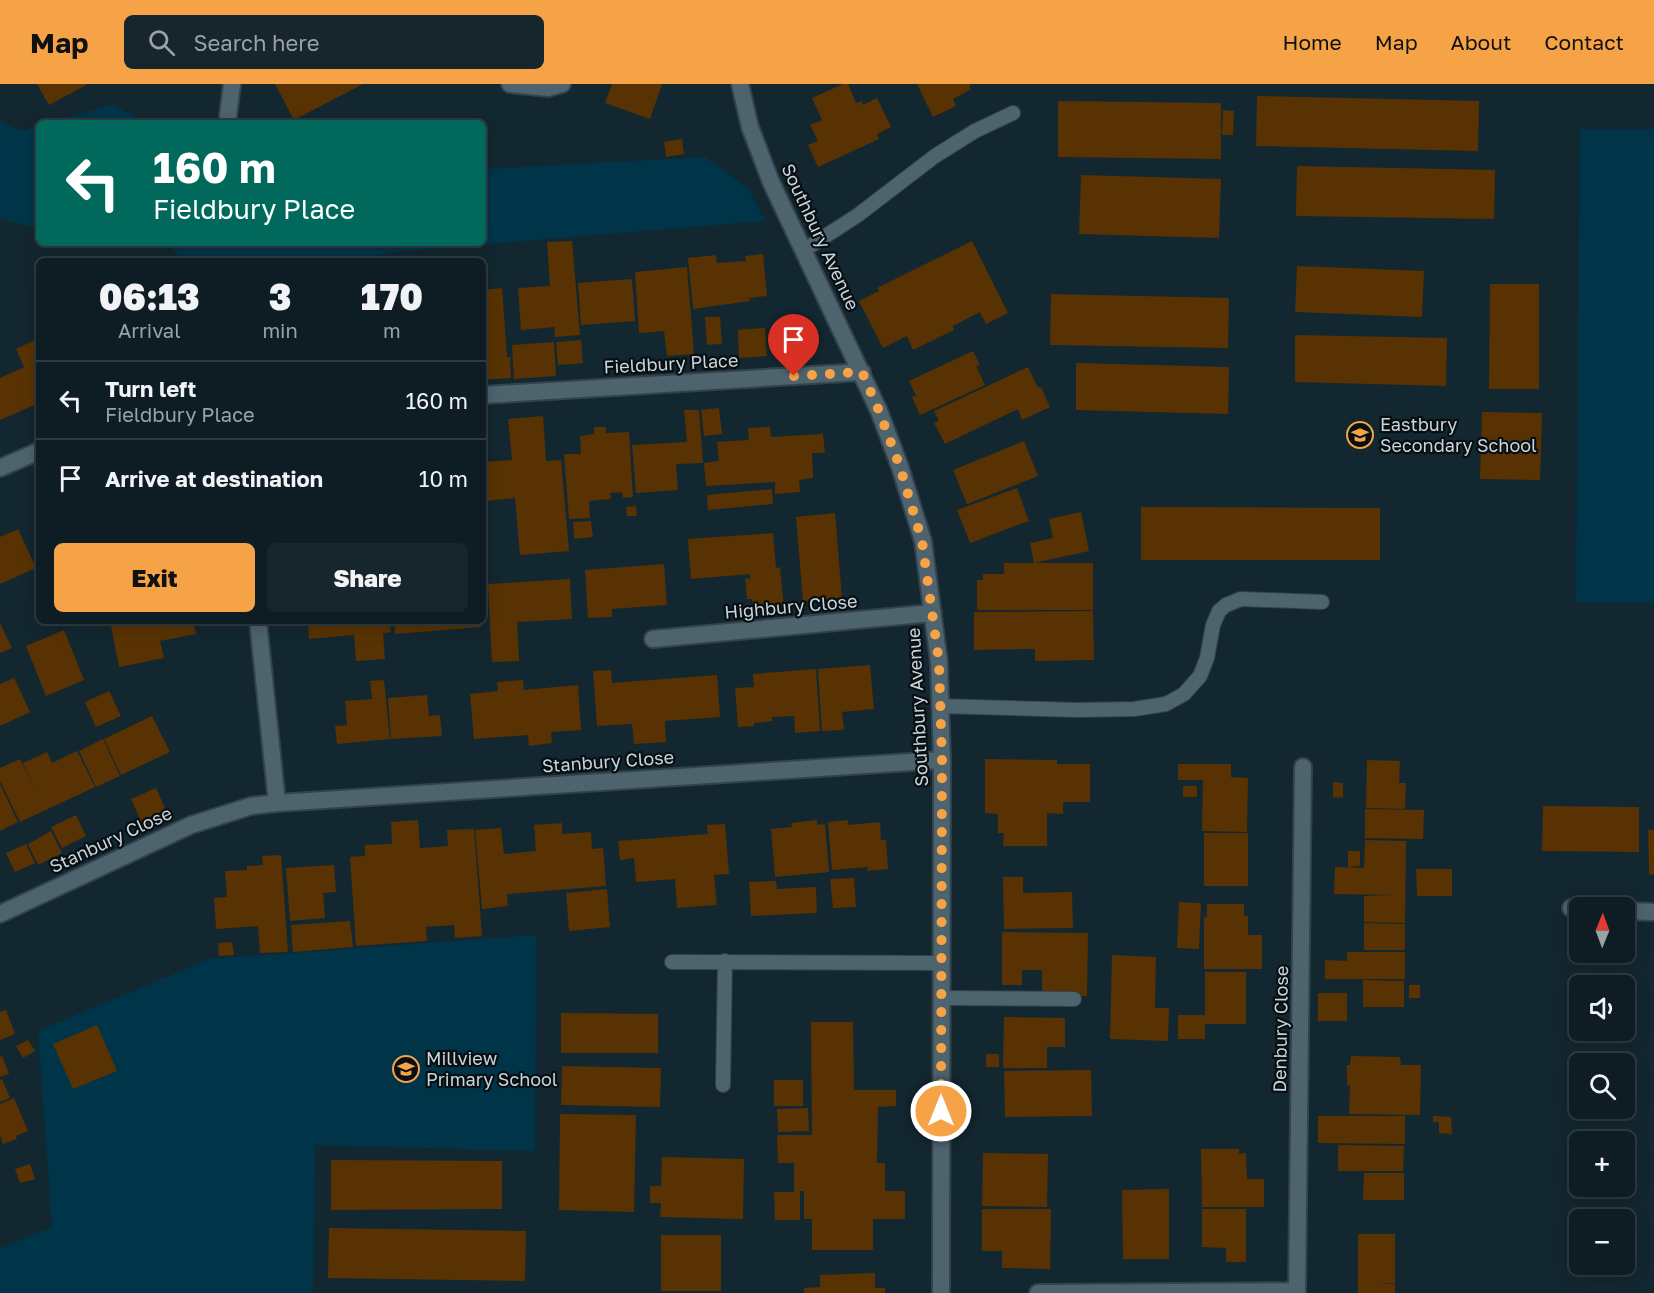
<!DOCTYPE html>
<meta charset="utf-8">
<style>
body{margin:0;font-family:"Golos Text",sans-serif;background:#17262c;color:#f1f3f6;height:100vh;display:flex;flex-direction:column;font-size:22px;white-space:nowrap}
*{box-sizing:border-box;margin:0}
p{font-size:20px;color:#9ba2a6}
.icon{flex:none;width:33px;height:33px;fill:none;stroke:currentColor;stroke-width:2;stroke-linecap:round;stroke-linejoin:round}
.map{position:relative;flex:1;overflow:hidden}
.details{position:absolute;left:36px;top:174px;width:450px;height:366px;display:flex;flex-direction:column;background:#0e1d24;border-radius:9px;box-shadow:0 3px 15px #0003,0 0 0 2px #2e3b41}
.details>*{flex:none}
.banner{position:absolute;left:36px;top:36px;width:450px;height:126px;border-radius:9px;box-shadow:0 3px 15px #0003,0 0 0 2px #2e3b41;background:#00695c;color:#fff;overflow:hidden}
.needle{width:39px;rotate:1deg}
.buttons{position:absolute;left:1569px;top:813px;display:grid;gap:12px}
.buttons a{display:grid;place-items:center;width:66px;height:66px;border-radius:9px;background:#0e1d24;box-shadow:0 3px 15px #0003,0 0 0 2px #2e3b41;font-size:30px}
.pin{position:absolute;display:grid;place-items:center;width:51px;height:51px;color:#fff;margin:-62px -26px;border-radius:50% 50% 50% 0;rotate:-45deg;box-shadow:0 0 6px #0007}
.pin .icon{rotate:45deg}
.me{position:absolute;width:66px;margin:-33px;rotate:0deg;stroke-linejoin:round;filter:drop-shadow(0 0 4px #0008)}
.turn{display:flex;align-items:center;gap:21px;height:126px;padding:0 18px;font-size:27px}
.turn .icon{width:78px;height:78px;stroke-width:2.5}
.turn b{display:block;font-size:42px;line-height:51px}
.eta{display:flex;justify-content:space-evenly;align-items:center;height:102px;text-align:center}
.eta b{font-size:36px;font-weight:800;line-height:42px}
.cta{display:flex;gap:12px;margin-top:auto;padding:12px 18px}
.cta a{flex:1;height:69px;border-radius:9px;background:#f6a246;color:#111;font-size:24px;font-weight:800;line-height:69px;text-align:center}
.cta a+a{background:#17262c;color:#f1f3f6}
ul{padding:0;list-style:none}
li{display:flex;align-items:center;gap:18px;height:78px;padding:0 18px;border-top:2px solid #2e3b41}
li div{flex:1}
li b{display:block;font-size:22px}
li em{font-style:normal}
header{display:flex;align-items:center;gap:36px;box-sizing:border-box;height:84px;padding:0 30px;background:#f6a246;color:#111}
header strong{font-size:28px}
nav{display:flex;gap:33px;margin-inline-start:auto;font-size:21px}
.search{width:420px;height:54px;background:#17262c;display:flex;align-items:center;gap:15px;box-sizing:border-box;padding:0 21px;border-radius:9px;color:#9ba2a6;font-size:22px}
.map>svg:first-child{display:block}
.green{fill:#003549}
.building{fill:#583202}
.lines{fill:none;stroke-linecap:round;stroke-linejoin:round}
.service-casing{stroke:#34434b;stroke-width:16}
.minor-casing{stroke:#34434b;stroke-width:20}
.service{stroke:#4d636e;stroke-width:14}
.minor{stroke:#4d636e;stroke-width:16}
.route{stroke:#f6a246;stroke-width:10;stroke-dasharray:0 18}
.labels{text-anchor:middle;stroke-width:4.5;stroke-linejoin:round;paint-order:stroke}
.street-label{font-size:18px;fill:#c9d5db;stroke:#070f13}
.poi-label{font-size:18px;fill:#c9d5db;stroke:#070f13;text-anchor:start}
</style>
<header>
<strong>Map</strong>
<div class="search"><svg class="icon" aria-label="search" viewBox="0 0 24 24"><circle cx="10" cy="10" r="6"/><path d="M15 15l6 6"/></svg>Search here</div>
<nav><a>Home</a><a>Map</a><a>About</a><a>Contact</a></nav>
</header>
<div class="map">
<svg width="1654" height="1209" viewBox="0 0 1654 1209">
<rect width="100%" height="100%" fill="#132730"/>
<path class="green" d="M 112,21 L 150,39 L 48,39 Z
M 0,37 L 21,47 L 39,42 L 39,145 L 0,134 Z
M 1580,45 L 1654,45 L 1654,519 L 1576,518 Z
M 705,73 L 749,105 L 765,137 L 392,168 L 358,177 L 182,177 L 167,159 L 483,159 L 483,85 Z
M 536,851 L 535,1067 L 315,1061 L 313,1209 L 0,1209 L 0,1164 L 52,1143 L 38,947 L 209,875 Z"/>
<path class="building" d="M 37,0 L 88,0 L 49,21 Z
M 275,0 L 363,0 L 294,36 Z
M 612,0 L 662,0 L 650,35 L 605,19 Z
M 843,0 L 848,0 L 856,19 L 862,17 L 863,21 L 877,14 L 891,43 L 877,50 L 879,55 L 818,83 L 808,61 L 818,57 L 810,41 L 822,36 L 812,14 Z
M 917,0 L 970,0 L 970,6 L 953,15 L 956,22 L 933,33 Z
M 1257,12 L 1479,17 L 1478,67 L 1256,62 Z
M 1058,17 L 1221,19 L 1221,75 L 1058,73 Z
M 1223,26 L 1234,27 L 1233,51 L 1222,51 Z
M 682,55 L 684,70 L 666,73 L 664,58 Z
M 1297,82 L 1495,86 L 1494,135 L 1296,132 Z
M 1081,91 L 1221,95 L 1219,154 L 1079,150 Z
M 572,157 L 580,251 L 555,253 L 554,243 L 521,246 L 518,204 L 550,202 L 547,158 Z
M 972,157 L 1008,229 L 986,240 L 980,228 L 953,242 L 954,246 L 913,266 L 907,252 L 883,264 L 859,217 L 879,207 L 877,204 Z
M 763,170 L 767,212 L 749,214 L 750,217 L 693,225 L 688,174 L 716,171 L 717,179 L 746,177 L 745,172 Z
M 1297,182 L 1424,187 L 1422,233 L 1295,228 Z
M 687,183 L 694,270 L 667,272 L 664,247 L 639,249 L 635,188 Z
M 632,195 L 635,237 L 581,241 L 578,199 Z
M 1490,200 L 1539,200 L 1539,305 L 1489,305 Z
M 502,204 L 507,273 L 510,273 L 511,294 L 483,296 L 483,206 Z
M 1051,210 L 1229,214 L 1228,264 L 1050,261 Z
M 705,233 L 720,233 L 722,260 L 707,261 Z
M 765,244 L 767,272 L 739,274 L 738,246 Z
M 1295,251 L 1447,254 L 1446,302 L 1295,298 Z
M 39,254 L 39,319 L 0,336 L 0,294 L 24,283 L 16,265 Z
M 581,256 L 583,279 L 558,281 L 556,258 Z
M 554,258 L 556,292 L 514,295 L 512,261 Z
M 973,267 L 980,281 L 976,282 L 985,301 L 920,331 L 912,313 L 916,312 L 909,297 Z
M 1076,279 L 1229,283 L 1228,330 L 1076,326 Z
M 1028,283 L 1038,304 L 1041,303 L 1050,323 L 1022,336 L 1018,325 L 945,360 L 934,339 L 939,337 L 934,327 Z
M 719,324 L 722,350 L 704,352 L 701,326 Z
M 684,326 L 699,326 L 703,379 L 676,380 L 678,406 L 636,409 L 632,361 L 687,358 Z
M 1482,328 L 1542,329 L 1540,396 L 1480,395 Z
M 543,332 L 546,377 L 561,376 L 569,467 L 520,471 L 515,414 L 485,417 L 483,378 L 512,376 L 508,335 Z
M 594,343 L 606,343 L 606,349 L 629,348 L 633,413 L 623,414 L 622,408 L 610,409 L 611,415 L 589,417 L 590,434 L 569,435 L 564,370 L 581,370 L 580,352 L 594,350 Z
M 770,343 L 771,353 L 823,350 L 825,369 L 812,369 L 813,394 L 799,396 L 800,408 L 775,410 L 775,398 L 706,402 L 704,379 L 719,377 L 717,358 L 749,356 L 748,344 Z
M 1024,357 L 1038,392 L 967,420 L 953,386 Z
M 1017,404 L 1029,437 L 970,459 L 957,426 Z
M 772,405 L 773,420 L 708,426 L 707,411 Z
M 636,422 L 637,432 L 627,432 L 626,423 Z
M 1141,423 L 1380,424 L 1380,476 L 1141,476 Z
M 1081,428 L 1089,467 L 1034,479 L 1030,459 L 1053,454 L 1049,435 Z
M 835,429 L 842,514 L 803,517 L 796,433 Z
M 591,437 L 593,453 L 574,455 L 573,438 Z
M 18,445 L 36,484 L 0,500 L 0,453 Z
M 773,449 L 776,484 L 780,483 L 784,524 L 753,526 L 752,515 L 747,515 L 745,494 L 750,495 L 750,490 L 691,495 L 688,455 Z
M 1004,479 L 1093,479 L 1093,526 L 977,526 L 977,496 L 983,496 L 983,490 L 1004,490 Z
M 664,480 L 667,521 L 612,525 L 612,533 L 588,534 L 585,486 Z
M 570,495 L 572,535 L 517,538 L 519,577 L 492,578 L 488,500 Z
M 1093,527 L 1094,576 L 1035,577 L 1035,565 L 974,566 L 974,528 Z
M 110,537 L 193,537 L 196,550 L 160,557 L 164,574 L 119,583 Z
M 308,537 L 390,537 L 391,548 L 383,549 L 385,575 L 356,577 L 354,551 L 309,555 Z
M 394,537 L 481,537 L 481,543 L 395,550 Z
M 0,539 L 12,564 L 0,569 Z
M 64,546 L 84,596 L 46,612 L 26,562 Z
M 870,581 L 874,625 L 842,628 L 844,646 L 822,647 L 818,585 Z
M 816,585 L 820,647 L 795,649 L 794,632 L 772,633 L 773,637 L 754,639 L 754,642 L 738,643 L 735,604 L 754,603 L 753,590 Z
M 611,586 L 612,599 L 717,591 L 720,633 L 665,637 L 666,658 L 634,660 L 632,640 L 597,642 L 593,587 Z
M 14,594 L 30,628 L 0,642 L 0,600 Z
M 384,596 L 390,655 L 337,660 L 335,642 L 347,641 L 345,617 L 372,615 L 370,597 Z
M 523,596 L 524,606 L 578,601 L 581,646 L 551,648 L 552,659 L 529,662 L 528,651 L 474,655 L 470,610 L 498,607 L 497,598 Z
M 109,607 L 121,632 L 96,643 L 85,618 Z
M 427,611 L 429,632 L 440,631 L 442,652 L 391,655 L 388,614 Z
M 152,632 L 170,668 L 121,691 L 104,655 Z
M 103,655 L 120,692 L 96,703 L 79,667 Z
M 77,667 L 95,703 L 20,738 L 0,697 L 0,684 L 20,675 L 35,705 L 23,679 L 47,668 L 52,679 Z
M 985,675 L 1057,676 L 1057,680 L 1090,680 L 1090,718 L 1063,718 L 1063,730 L 1047,729 L 1047,762 L 1003,762 L 1004,749 L 998,749 L 998,730 L 985,729 Z
M 1367,676 L 1400,677 L 1399,699 L 1406,699 L 1405,725 L 1366,724 Z
M 1178,680 L 1231,680 L 1231,693 L 1248,694 L 1247,748 L 1202,747 L 1203,696 L 1178,696 Z
M 1333,698 L 1343,699 L 1343,714 L 1333,713 Z
M 0,700 L 18,738 L 0,747 Z
M 1183,702 L 1197,702 L 1197,713 L 1183,713 Z
M 156,704 L 169,733 L 144,744 L 131,715 Z
M 1543,722 L 1639,723 L 1639,768 L 1542,767 Z
M 1365,725 L 1424,726 L 1423,755 L 1365,754 Z
M 76,731 L 86,752 L 62,764 L 51,743 Z
M 418,736 L 420,764 L 448,762 L 447,746 L 474,745 L 482,852 L 455,854 L 454,841 L 426,843 L 427,857 L 356,862 L 350,773 L 365,772 L 365,761 L 392,760 L 391,738 Z
M 817,736 L 817,741 L 825,740 L 829,788 L 775,793 L 771,745 L 792,743 L 791,739 Z
M 848,736 L 848,741 L 880,738 L 881,756 L 886,756 L 888,785 L 867,787 L 868,783 L 832,786 L 828,738 Z
M 562,739 L 562,750 L 591,748 L 592,765 L 603,764 L 606,802 L 507,810 L 508,822 L 482,825 L 475,746 L 501,744 L 504,770 L 536,767 L 534,741 Z
M 725,740 L 729,790 L 714,791 L 717,821 L 677,824 L 675,795 L 636,798 L 634,774 L 620,776 L 618,757 L 708,750 L 707,741 Z
M 1648,746 L 1654,746 L 1654,790 L 1649,791 Z
M 51,747 L 62,769 L 38,781 L 28,760 Z
M 1204,749 L 1248,749 L 1248,802 L 1204,802 Z
M 1365,756 L 1406,757 L 1405,839 L 1364,838 L 1364,812 L 1393,811 L 1334,810 L 1335,783 L 1364,784 Z
M 26,760 L 35,779 L 15,788 L 6,769 Z
M 1348,767 L 1360,767 L 1360,782 L 1348,783 Z
M 281,771 L 288,868 L 260,869 L 258,842 L 216,845 L 214,814 L 227,813 L 225,787 L 247,786 L 247,782 L 263,781 L 262,772 Z
M 334,781 L 336,808 L 323,809 L 325,834 L 290,837 L 286,784 Z
M 1416,785 L 1452,785 L 1452,812 L 1417,812 Z
M 1003,793 L 1023,793 L 1023,809 L 1072,808 L 1073,844 L 1004,845 Z
M 854,794 L 856,823 L 833,824 L 830,795 Z
M 776,797 L 777,805 L 816,803 L 817,829 L 751,832 L 749,798 Z
M 607,805 L 610,843 L 569,847 L 566,809 Z
M 1179,818 L 1201,819 L 1199,865 L 1177,864 Z
M 1207,820 L 1244,820 L 1244,832 L 1248,832 L 1248,851 L 1262,851 L 1262,885 L 1204,885 L 1204,833 L 1207,833 Z
M 350,837 L 353,863 L 293,868 L 291,841 Z
M 1364,839 L 1405,840 L 1405,866 L 1364,866 Z
M 1002,848 L 1088,849 L 1087,912 L 1042,912 L 1042,886 L 1022,886 L 1022,901 L 1002,901 Z
M 232,858 L 234,871 L 219,872 L 218,859 Z
M 1347,868 L 1405,868 L 1405,895 L 1325,895 L 1325,876 L 1347,877 Z
M 1112,871 L 1156,873 L 1155,924 L 1169,924 L 1168,957 L 1110,955 Z
M 1205,888 L 1246,888 L 1246,940 L 1205,940 L 1205,955 L 1178,955 L 1178,931 L 1205,931 Z
M 1363,896 L 1404,897 L 1404,923 L 1363,923 Z
M 1409,901 L 1420,901 L 1420,914 L 1409,914 Z
M 1318,909 L 1347,909 L 1347,937 L 1318,937 Z
M 6,926 L 15,950 L 0,956 L 0,928 Z
M 561,929 L 658,930 L 658,969 L 561,969 Z
M 1004,933 L 1065,934 L 1065,963 L 1047,963 L 1047,984 L 1003,984 Z
M 811,938 L 853,938 L 854,1006 L 896,1006 L 896,1022 L 878,1023 L 877,1079 L 885,1079 L 885,1107 L 905,1107 L 905,1135 L 873,1135 L 873,1166 L 812,1166 L 812,1135 L 804,1135 L 804,1107 L 800,1107 L 800,1136 L 775,1136 L 774,1108 L 794,1108 L 794,1079 L 778,1079 L 777,1051 L 812,1051 Z
M 97,941 L 117,987 L 73,1005 L 53,960 Z
M 28,956 L 35,967 L 23,974 L 16,962 Z
M 986,970 L 999,970 L 999,983 L 986,983 Z
M 2,972 L 9,990 L 0,993 L 0,973 Z
M 1351,972 L 1400,973 L 1401,981 L 1421,981 L 1420,1031 L 1349,1030 L 1350,1001 L 1347,1001 L 1347,981 L 1350,981 Z
M 562,982 L 661,984 L 660,1023 L 561,1021 Z
M 1091,986 L 1092,1032 L 1005,1033 L 1004,987 Z
M 2,995 L 10,1014 L 0,1018 L 0,996 Z
M 774,996 L 803,996 L 803,1022 L 774,1022 Z
M 14,1014 L 28,1047 L 16,1052 L 17,1055 L 3,1060 L 0,1052 L 0,1020 Z
M 808,1024 L 809,1047 L 778,1048 L 777,1025 Z
M 560,1030 L 636,1031 L 634,1128 L 559,1126 Z
M 1318,1032 L 1405,1032 L 1405,1060 L 1318,1059 Z
M 1433,1032 L 1451,1033 L 1452,1050 L 1439,1049 L 1439,1038 L 1433,1038 Z
M 1338,1061 L 1404,1062 L 1403,1087 L 1338,1087 Z
M 1201,1065 L 1239,1065 L 1239,1070 L 1246,1069 L 1247,1095 L 1264,1095 L 1264,1123 L 1202,1123 Z
M 983,1069 L 1048,1070 L 1047,1123 L 982,1122 Z
M 662,1073 L 744,1075 L 743,1135 L 660,1133 L 661,1119 L 650,1119 L 650,1102 L 661,1102 Z
M 331,1076 L 502,1077 L 502,1125 L 331,1126 Z
M 30,1080 L 35,1095 L 20,1099 L 15,1085 Z
M 1364,1089 L 1404,1089 L 1404,1116 L 1363,1116 Z
M 1169,1105 L 1169,1175 L 1123,1175 L 1122,1106 Z
M 982,1125 L 1051,1125 L 1050,1185 L 1002,1184 L 1002,1167 L 982,1167 Z
M 1202,1125 L 1246,1125 L 1246,1178 L 1226,1178 L 1226,1164 L 1202,1163 Z
M 329,1144 L 526,1147 L 525,1197 L 328,1194 Z
M 1358,1150 L 1395,1150 L 1395,1199 L 1377,1199 L 1395,1200 L 1395,1209 L 1358,1209 Z
M 661,1151 L 721,1151 L 721,1207 L 661,1207 Z
M 875,1189 L 875,1204 L 885,1204 L 885,1209 L 804,1209 L 804,1204 L 820,1203 L 820,1191 Z"/>
<g class="lines">
<defs>
<path id="service" d="M 804,166 L 858,131 L 935,72 L 975,47 L 1013,29
M 940,622 L 1078,626 L 1134,625 L 1166,620 L 1184,610 L 1200,592 L 1207,574 L 1213,541 L 1219,527 L 1226,521 L 1241,515 L 1322,518
M 672,878 L 941,879
M 942,914 L 1074,915
M 723,1001 L 725,877"/>
<path id="minor" d="M 510,0 L 548,4 L 562,0
M 740,0 L 750,43 L 771,98 L 879,327 L 900,383 L 923,457 L 939,578 L 942,676 L 941,1209
M 228,32 L 232,0
M 483,311 L 862,288
M 0,384 L 39,367
M 258,537 L 277,719
M 653,555 L 933,529
M 1571,824 L 1580,824
M 1624,827 L 1654,828
M 0,830 L 191,741 L 251,722 L 277,719 L 942,676
M 1038,1209 L 1297,1207
M 1297,1209 L 1303,683"/>
</defs>
<use href="#service" class="service-casing"/>
<use href="#minor" class="minor-casing"/>
<use href="#service" class="service"/>
<use href="#minor" class="minor"/>
</g>
<g class="lines">
<path class="route" d="M 794,292 L 862,288 L 879,327 L 900,383 L 922,457 L 939,578 L 942,676 L 941,1027"/>
</g>
<defs>
<symbol id="school-ring" viewBox="-11 -11 22 22"><circle r="9.5" fill="#070f13" stroke="#f6a246" stroke-width="1.5"/><path d="M0-5L7-2L0 1L-7-2ZM-4 1L0 2.5L4 1V4Q0 6-4 4Z" fill="#f6a246"/></symbol>
</defs>
<g fill-rule="evenodd">
<use href="#school-ring" x="1345" y="336" width="30" height="30"/>
<use href="#school-ring" x="391" y="970" width="30" height="30"/>
</g>
<g class="labels">
<g class="street-label">
<text transform="translate(820 153) rotate(65)" y="6">Southbury Avenue</text>
<text transform="translate(671 280) rotate(-3)" y="6">Fieldbury Place</text>
<text transform="translate(791 523) rotate(-5)" y="6">Highbury Close</text>
<text transform="translate(918 623) rotate(-93)" y="6">Southbury Avenue</text>
<text transform="translate(608 678) rotate(-4)" y="6">Stanbury Close</text>
<text transform="translate(111 756) rotate(-25)" y="6">Stanbury Close</text>
<text transform="translate(1281 945) rotate(-89)" y="6">Denbury Close</text>
</g>
<g class="poi-label">
<text x="1380" y="347">Eastbury<tspan x="1380" dy="21">Secondary School</tspan></text>
<text x="426" y="981">Millview<tspan x="426" dy="21">Primary School</tspan></text>
</g>
</g>
</svg>
<div class="buttons">
<a><svg class="needle" viewBox="-14 -14 28 28"><path d="M0-13l5 13h-10z" fill="#e53935"/><path d="M0 13l5-13h-10z" fill="#9ba2a6"/></svg></a>
<a><svg class="icon" aria-label="sound" viewBox="0 0 24 24"><path d="M4 9h4l5-4v14l-5-4H4zM17 9q2 3 0 6"/></svg></a>
<a><svg class="icon" aria-label="search" viewBox="0 0 24 24"><circle cx="10" cy="10" r="6"/><path d="M15 15l6 6"/></svg></a>
<a>+</a>
<a>−</a>
</div>
<div class="pin" style="left:794px;top:292px;background:#d93025"><svg class="icon" aria-label="arrive" viewBox="0 0 24 24"><path d="M6 21V4h12l-3 4 3 4H6"/></svg></div>
<svg class="me" style="left:941px;top:1027px" viewBox="-20 -20 40 40"><circle r="17" fill="#f6a246" stroke="#fff" stroke-width="3"/><path d="M0-11L8 9 0 5-8 9z" fill="#fff"/></svg>
<div class="banner">
<div class="turn"><svg class="icon" aria-label="left" viewBox="0 0 24 24"><path d="M17 20v-9H6M10 6l-5 5 5 5"/></svg><div><b>160 m</b>Fieldbury Place</div></div>
</div>
<section class="details">
<div class="eta">
<div><b>06:13</b><p>Arrival</p></div>
<div><b>3</b><p>min</p></div>
<div><b>170</b><p>m</p></div>
</div>
<ul>
<li><svg class="icon" aria-label="left" viewBox="0 0 24 24"><path d="M17 20v-9H6M10 6l-5 5 5 5"/></svg><div><b>Turn left</b><p>Fieldbury Place</p></div><em>160 m</em></li>
<li><svg class="icon" aria-label="arrive" viewBox="0 0 24 24"><path d="M6 21V4h12l-3 4 3 4H6"/></svg><div><b>Arrive at destination</b></div><em>10 m</em></li>
</ul>
<div class="cta"><a>Exit</a><a>Share</a></div>
</section>
</div>
